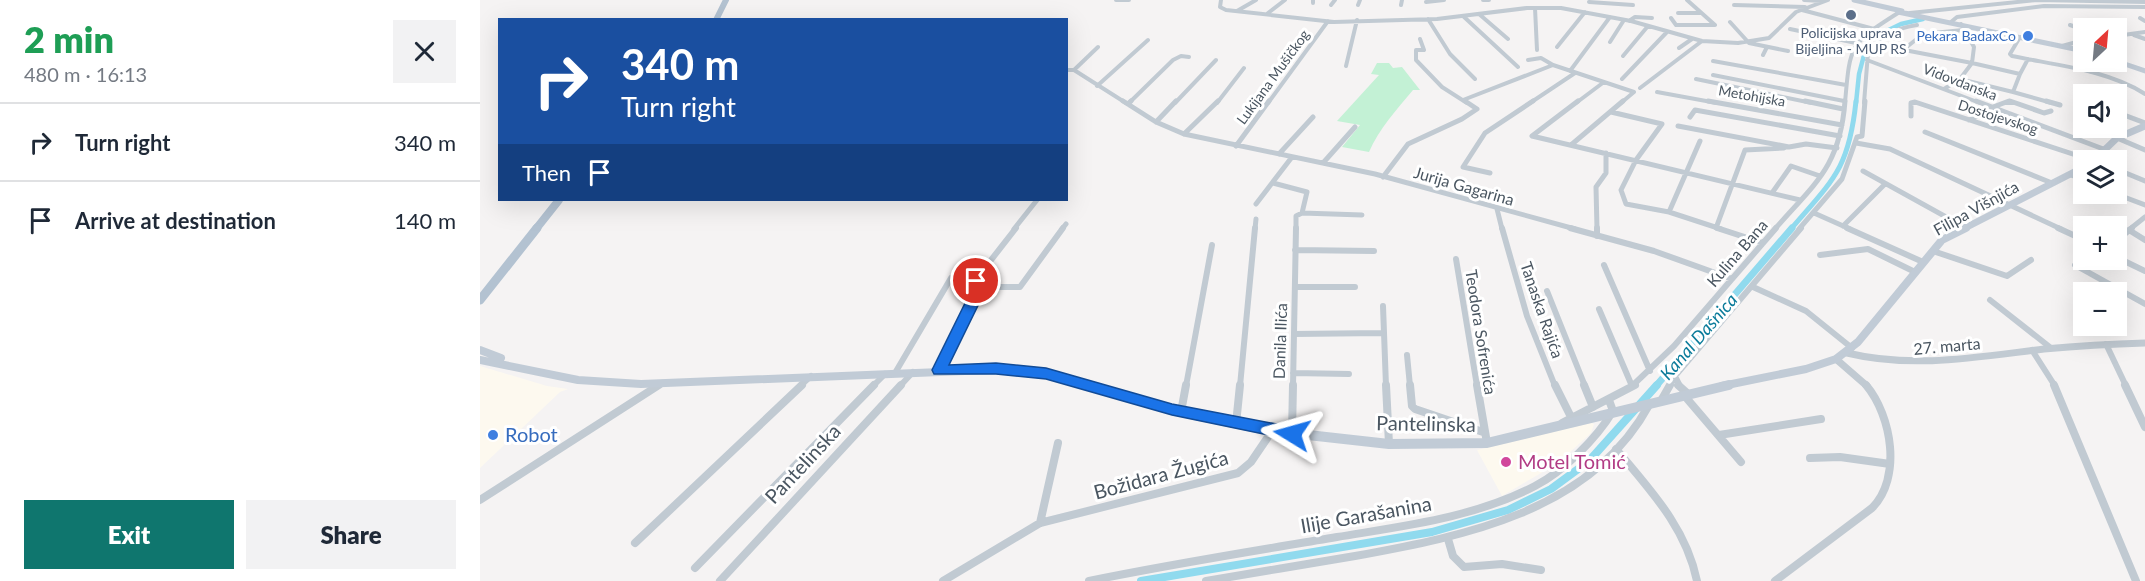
<!DOCTYPE html>
<meta charset="utf-8">
<style>
body{margin:0;font-family:Lato,sans-serif;background:#f2f2f3;color:#1f2937;height:100vh;display:flex;flex-direction:column;font-size:22px;white-space:nowrap}
*{box-sizing:border-box;margin:0}
p{font-size:20px;color:#747a83}
.icon{flex:none;width:33px;height:33px;fill:none;stroke:currentColor;stroke-width:2;stroke-linecap:round;stroke-linejoin:round}
.map{position:relative;flex:1;overflow:hidden}
.panel{display:flex;flex-direction:column;background:#fff;width:480px}
.panel>*{flex:none}
.banner{position:absolute;left:18px;top:18px;width:570px;height:183px;border-radius:0px;box-shadow:0 6px 24px #0002;background:#1a4fa0;color:#fff;overflow:hidden}
.needle{width:39px;rotate:26deg}
.tools{position:absolute;left:1593px;top:18px;display:grid;gap:12px}
.tools a{display:grid;place-items:center;width:54px;height:54px;border-radius:0px;background:#fff;box-shadow:0 6px 24px #0002;font-size:30px}
.pin{position:absolute;display:grid;place-items:center;width:51px;height:51px;color:#fff;margin:-26px;border:3px solid #fff;border-radius:50%;box-shadow:0 2px 6px #0007}
.me{position:absolute;width:66px;margin:-33px;rotate:278deg;stroke-linejoin:round;filter:drop-shadow(0 0 4px #0008)}
.turn{display:flex;align-items:center;gap:21px;height:126px;padding:0 24px;font-size:27px}
.turn .icon{width:78px;height:78px;stroke-width:2.5}
.turn b{display:block;font-size:42px;line-height:51px}
.then{display:flex;align-items:center;height:57px;padding:0 24px;background:#0003;gap:12px;font-size:22px}
.round{display:grid;place-items:center;flex:none;width:63px;height:63px;border-radius:0px;background:#f2f2f3}
.overview{display:flex;align-items:center;justify-content:space-between;height:102px;padding:0 24px}
h1{font-size:36px;font-weight:800;line-height:45px;color:#1e9e55}
.primary-button{display:flex;gap:12px;margin-top:auto;padding:12px 24px}
.primary-button a{flex:1;height:69px;border-radius:0px;background:#0f766e;color:#fff;font-size:24px;font-weight:800;line-height:69px;text-align:center}
.primary-button a+a{background:#f2f2f3;color:#1f2937}
ul{padding:0;list-style:none}
li{display:flex;align-items:center;gap:18px;height:78px;padding:0 24px;border-top:2px solid #e0e1e3}
li div{flex:1}
li b{display:block;font-size:22px}
li em{font-style:normal}
main{display:flex;flex:1;min-height:0}
.map>svg:first-child{display:block}
.commercial{fill:#fdf9ef}
.green{fill:#c3f1d5}
.lines{fill:none;stroke-linecap:round;stroke-linejoin:round}
.canal-far3{stroke:#90daee;stroke-width:4.5}
.canal-far2{stroke:#90daee;stroke-width:5}
.canal-far1{stroke:#90daee;stroke-width:7}
.canal{stroke:#90daee;stroke-width:8}
.minor-far3{stroke:#c1cad2;stroke-width:4}
.minor-far2{stroke:#c1cad2;stroke-width:5}
.minor-far1{stroke:#c1cad2;stroke-width:6}
.minor{stroke:#c1cad2;stroke-width:8}
.tertiary-far1{stroke:#c1cad2;stroke-width:7}
.tertiary{stroke:#c1cad2;stroke-width:8}
.secondary-far3{stroke:#c1cbd6;stroke-width:5}
.secondary-far2{stroke:#c1cbd6;stroke-width:7}
.secondary-far1{stroke:#c1cbd6;stroke-width:8}
.secondary{stroke:#c1cbd6;stroke-width:10}
.primary-far2{stroke:#b3c2d1;stroke-width:6}
.primary-far1{stroke:#b3c2d1;stroke-width:8}
.primary{stroke:#b3c2d1;stroke-width:9}
.route{fill:#1a73e8;stroke:#114b97;stroke-width:1.5}
.service-dot{fill:#5c6f8a;stroke:#fff;stroke-width:2}
.shop-dot{fill:#3f7fe0;stroke:#fff;stroke-width:2}
.hotel-dot{fill:#d1479c;stroke:#fff;stroke-width:2}
.labels{text-anchor:middle;stroke-width:6;stroke-linejoin:round;paint-order:stroke}
.far-service-label{font-size:14px;fill:#4e5e75;stroke:#fff}
.far-shop-label{font-size:14px;fill:#366cbe;stroke:#fff;text-anchor:end}
.far-street-label{font-size:14px;fill:#4a5661;stroke:#fff}
.street-label{font-size:16px;fill:#4a5661;stroke:#fff}
.water-label{font-size:18px;font-style:italic;fill:#0c7c9b;stroke:#fff}
.near-street-label{font-size:20px;fill:#4a5661;stroke:#fff}
.near-shop-label{font-size:20px;fill:#366cbe;stroke:#fff;text-anchor:start}
.near-hotel-label{font-size:20px;fill:#b23c85;stroke:#fff;text-anchor:start}
</style>
<main>
<section class="panel">
<div class="overview"><div><h1>2 min</h1><p>480 m · 16:13</p></div><a class="round"><svg class="icon" aria-label="close" viewBox="0 0 24 24"><path d="M6 6l12 12M18 6L6 18"/></svg></a></div>
<ul>
<li><svg class="icon" aria-label="right" viewBox="0 0 24 24"><path d="M7 20v-9h11M14 6l5 5-5 5"/></svg><div><b>Turn right</b></div><em>340 m</em></li>
<li><svg class="icon" aria-label="arrive" viewBox="0 0 24 24"><path d="M6 21V4h12l-3 4 3 4H6"/></svg><div><b>Arrive at destination</b></div><em>140 m</em></li>
</ul>
<div class="primary-button"><a>Exit</a><a>Share</a></div>
</section>
<div class="map">
<svg width="1665" height="581" viewBox="0 0 1665 581">
<rect width="100%" height="100%" fill="#f5f3f3"/>
<path class="commercial" d="M 0,366 L 67,386 L 88,389 L 80,392 L 0,468 Z
M 1111,423 L 1114,424 L 1111,433 L 1078,463 L 1022,496 L 997,450 Z"/>
<path class="green" d="M 897,63 L 909,63 L 913,68 L 922,67 L 940,90 L 933,90 C 917,109 899,129 889,152 L 862,147 L 880,125 L 857,121 L 899,75 L 891,74 Z"/>
<g class="lines">
<path class="canal-far3" d="M 1376,103 L 1379,74 L 1388,40 L 1421,24 L 1443,19"/>
<path class="canal-far2" d="M 1311,229 C 1353,180 1369,169 1376,101"/>
<path class="canal-far1" d="M 1176,386 L 1312,228"/>
<path class="canal" d="M 661,581 L 952,532 L 1028,510 L 1071,489 L 1109,461 L 1177,385"/>
<path class="minor-far3" d="M 636,0 L 649,0
M 741,0 L 740,7 L 746,10 L 854,22 L 957,19 L 1047,8 L 1081,8 L 1151,21 L 1222,41 L 1258,43 L 1289,38 L 1316,12 L 1348,0
M 833,0 L 833,3
M 1003,0 L 1009,0
M 1207,0 L 1235,25
M 1324,0 L 1341,1
M 946,2 L 964,0
M 1109,2 L 1153,5
M 851,5 L 855,0
M 878,5 L 880,0
M 921,5 L 922,0
M 1254,5 L 1325,7
M 1055,8 L 1057,50
M 1322,10 L 1394,29
M 757,11 L 776,0
M 788,13 L 805,0
M 1198,13 L 1221,13
M 1430,13 L 1557,0 L 1665,2
M 999,14 L 1028,39
M 983,16 L 1038,67
M 1191,18 L 1196,25 L 1235,25
M 1660,18 L 1665,21
M 948,19 L 970,54 L 995,79
M 1149,21 L 1155,17 L 1172,18
M 1250,22 L 1269,43 L 1308,51
M 1471,22 L 1477,17 L 1564,6 L 1665,7
M 1590,25 L 1604,30
M 1310,29 L 1376,43
M 1654,35 L 1665,39
M 1636,36 L 1665,32
M 1540,37 L 1530,54 L 1532,56 C 1575,65 1628,70 1665,94
M 940,39 L 944,50 L 936,50 L 936,60 L 962,87 L 987,103
M 1130,42 L 1144,20
M 1393,44 L 1492,63 L 1494,47 L 1481,24
M 1582,46 L 1604,40
M 1077,47 L 1105,12
M 1199,48 L 1212,39
M 1423,50 L 1443,34 L 1483,30
M 1283,55 L 1287,47
M 1143,56 L 1168,26
M 1048,60 L 1061,58 L 1073,65 L 1154,92 L 1141,103
M 1387,60 L 1500,103
M 1233,61 L 1366,85
M 1492,63 L 1540,74 L 1533,92 L 1480,79 Z
M 866,66 L 877,20
M 586,70 L 594,70 L 646,103
M 594,70 L 618,47
M 1090,71 L 1130,17
M 1540,74 L 1548,59
M 1233,75 L 1364,101
M 1142,79 L 1187,32
M 1216,79 L 1332,103
M 617,86 L 668,40
M 1160,88 L 1222,41
M 1464,89 L 1480,79
M 1177,92 L 1237,103
M 1533,92 L 1572,103
M 983,100 L 1073,65
M 649,103 L 693,60 L 701,56 L 709,57
M 695,103 L 736,60
M 737,103 L 764,68
M 788,103 L 848,21
M 1050,103 L 1095,73
M 1096,103 L 1124,82
M 1365,103 C 1370,45 1369,44 1418,13
M 1384,103 L 1388,53 C 1399,35 1417,28 1437,25
M 1432,103 L 1437,103
M 1525,103 L 1534,103"/>
<path class="minor-far2" d="M 643,101 L 676,122 L 704,134 L 895,174 L 1095,229
M 1228,101 L 1362,125
M 1325,101 L 1363,109
M 1496,101 L 1626,150
M 1530,101 L 1564,113 L 1571,111
M 1566,101 L 1580,105
M 648,104 L 651,101
M 1513,107 L 1529,101
M 1131,112 L 1182,124 L 1156,160 L 1141,190 L 1146,204 L 1189,212 L 1241,229
M 1636,112 L 1665,123
M 1431,116 L 1431,103 L 1435,102 L 1611,160
M 1210,117 L 1215,110 L 1360,136
M 1489,120 L 1515,108
M 676,122 L 696,101
M 1198,126 L 1309,147 L 1326,144 L 1357,148
M 1445,132 L 1572,183
M 704,134 L 738,101
M 1052,136 L 1320,200
M 1052,136 L 1098,101
M 1637,138 L 1665,150
M 1376,143 L 1410,149 L 1581,229
M 1091,145 L 1143,101
M 756,146 L 789,101
M 799,154 L 833,117
M 843,163 L 875,127
M 1636,169 L 1665,181
M 1383,171 L 1486,228
M 1010,173 L 983,167 L 1005,133 L 1053,101
M 1591,175 L 1604,180
M 903,177 L 928,144 L 982,119 L 997,109 L 985,101
M 793,183 L 827,192 L 822,213 L 816,216 L 816,229
M 1292,193 L 1311,166 L 1340,176
M 1636,194 L 1665,205
M 776,204 L 812,157
M 1017,209 L 1022,229
M 1189,212 L 1220,141
M 822,213 L 882,215
M 1334,213 L 1370,229
M 1363,226 L 1405,184
M 1236,228 L 1265,150 L 1304,148
M 534,229 L 557,200
M 582,229 L 586,224
M 775,229 L 776,219
M 1117,229 L 1116,187 L 1126,173 L 1126,153
M 1295,229 C 1335,183 1360,167 1365,101
M 1319,229 L 1362,179 L 1377,137 L 1382,136 L 1385,101
M 1650,229 L 1665,217"/>
<path class="minor-far1" d="M 1022,228 L 1047,316 L 1075,386
M 1090,228 L 1174,251 L 1252,279
M 1117,228 L 1117,236
M 1237,228 L 1283,243
M 1367,228 L 1443,262
M 1578,228 L 1604,240
M 1649,230 L 1665,240
M 1636,241 L 1652,228
M 815,250 L 894,251
M 1453,251 L 1527,276 L 1551,260
M 1340,255 L 1388,249 L 1435,272
M 1636,257 L 1665,271
M 976,259 L 997,386
M 1124,265 L 1170,371
M 1595,265 L 1665,304
M 500,287 L 540,287 L 583,228
M 815,287 L 875,287
M 1273,287 L 1326,311 L 1372,348
M 1067,291 L 1105,386
M 1510,300 L 1571,348
M 903,306 L 906,386
M 1119,309 L 1152,386
M 814,334 L 902,333
M 1626,344 L 1646,386
M 1552,350 L 1575,386
M 927,355 L 930,386
M 459,370 L 500,287 L 497,278 L 536,228
M 415,373 L 471,278
M 813,373 L 869,374
M 1195,376 L 1321,228
M 177,386 L 182,383
M 320,386 L 331,376
M 393,386 L 405,374
M 420,386 L 433,372
M 706,386 L 732,245
M 760,386 L 775,228
M 813,386 L 816,228
M 1152,386 L 1194,346 L 1296,228
M 1189,386 L 1195,376 L 1200,386"/>
<path class="minor" d="M 906,385 L 909,444
M 930,385 L 932,406 L 935,409 L 1003,432
M 997,385 L 1007,443
M 1075,385 L 1091,417
M 1104,385 L 1113,407
M 1198,385 L 1207,393
M 1574,385 L 1656,581
M 1645,385 L 1665,427
M 1203,394 L 1261,462
M 1182,399 L 1190,385
M 701,412 L 706,385
M 1082,423 L 1155,385
M 756,424 L 760,385
M 812,433 L 813,385
M 1239,435 L 1341,419
M 1136,449 C 1170,490 1206,527 1217,581
M 1330,458 L 1360,457 L 1410,464
M 0,500 L 179,385
M 560,523 L 578,443
M 968,539 L 973,556 L 984,567 L 1022,564 L 1061,570
M 155,543 L 322,385
M 215,568 L 394,385
M 240,581 L 421,385
M 463,581 L 560,523 L 758,473 L 771,462 L 792,431
M 609,581 C 691,564 774,551 857,537 C 923,526 994,518 1055,486 C 1084,471 1116,439 1133,411 L 1129,400
M 726,581 C 776,573 825,564 875,556 C 984,536 1111,512 1169,405"/>
<path class="tertiary-far1" d="M 1367,353 C 1433,369 1497,357 1564,349 C 1597,346 1631,344 1665,343
M 1356,359 L 1387,386"/>
<path class="tertiary" d="M 1295,581 L 1392,508 C 1422,478 1412,416 1386,385"/>
<path class="secondary-far3" d="M 1374,0 L 1422,11
M 1430,14 L 1418,12 L 1604,51
M 1636,61 L 1665,71"/>
<path class="secondary-far2" d="M 1614,160 L 1637,138 L 1665,126
M 1483,229 L 1604,167"/>
<path class="secondary-far1" d="M 0,350 L 21,358
M 0,360 L 98,380 L 161,384 L 534,369 L 581,377 L 613,386
M 1242,386 L 1326,369 L 1356,359 L 1378,342 L 1462,240 L 1486,228"/>
<path class="secondary" d="M 608,385 L 692,410 L 792,431 L 909,444 L 1007,443 L 1249,385"/>
<path class="primary-far2" d="M 236,20 L 246,0"/>
<path class="primary-far1" d="M 56,229 L 79,200"/>
<path class="primary" d="M 0,300 L 57,228"/>
</g>
<path class="route" d="M 496,277 L 501,278 L 507,287 L 469,365 L 516,363 L 566,368 L 692,404 L 812,427 L 820,434 L 812,440 L 692,415 L 566,379 L 516,374 L 454,374 L 452,370 L 493,287 L 490,281 Z"/>
<circle class="service-dot" cx="1371" cy="15" r="6"/>
<g class="shop-dot">
<circle cx="1548" cy="36" r="6"/>
<circle cx="13" cy="435" r="6"/>
</g>
<circle class="hotel-dot" cx="1026" cy="462" r="6"/>
<g class="labels">
<g class="far-service-label">
<text x="1371" y="38">Policijska uprava<tspan x="1371" dy="16">Bijeljina - MUP RS</tspan></text>
</g>
<g class="far-shop-label">
<text x="1536" y="41">Pekara BadaxCo</text>
</g>
<g class="far-street-label">
<text transform="translate(793 77) rotate(-54)" y="5">Lukijana Mušičkog</text>
<text transform="translate(1480 82) rotate(21)" y="5">Vidovdanska</text>
<text transform="translate(1272 96) rotate(10)" y="5">Metohijska</text>
<text transform="translate(1518 117) rotate(18)" y="5">Dostojevskog</text>
</g>
<g class="street-label">
<text transform="translate(984 186) rotate(16)" y="6">Jurija Gagarina</text>
<text transform="translate(1496 208) rotate(-29)" y="6">Filipa Višnjića</text>
<text transform="translate(1257 253) rotate(-49)" y="6">Kulina Bana</text>
<text transform="translate(1062 310) rotate(71)" y="6">Tanaska Rajića</text>
<text transform="translate(1001 332) rotate(81)" y="6">Teodora Sofrenića</text>
<text transform="translate(800 341) rotate(-88)" y="6">Danila Ilića</text>
<text transform="translate(1467 346) rotate(-5)" y="6">27. marta</text>
</g>
<g class="water-label">
<text transform="translate(1219 337) rotate(-49)" y="6">Kanal Dašnica</text>
</g>
<g class="near-street-label">
<text transform="translate(946 424) rotate(1)" y="7">Pantelinska</text>
<text transform="translate(323 464) rotate(-47)" y="7">Pantelinska</text>
<text transform="translate(681 475) rotate(-15)" y="7">Božidara Žugića</text>
<text transform="translate(886 515) rotate(-10)" y="7">Ilije Garašanina</text>
</g>
<g class="near-shop-label">
<text x="25" y="442">Robot</text>
</g>
<g class="near-hotel-label">
<text x="1038" y="469">Motel Tomić</text>
</g>
</g>
</svg>
<div class="tools">
<a><svg class="needle" viewBox="-14 -14 28 28"><path d="M0-13l5 13h-10z" fill="#e53935"/><path d="M0 13l5-13h-10z" fill="#747a83"/></svg></a>
<a><svg class="icon" aria-label="sound" viewBox="0 0 24 24"><path d="M4 9h4l5-4v14l-5-4H4zM17 9q2 3 0 6"/></svg></a>
<a><svg class="icon" aria-label="layers" viewBox="0 0 24 24"><path d="M12 4l9 5-9 5-9-5zM3 14l9 5 9-5"/></svg></a>
<a>+</a>
<a>−</a>
</div>
<div class="pin" style="left:496px;top:281px;background:#d93025"><svg class="icon" aria-label="arrive" viewBox="0 0 24 24"><path d="M6 21V4h12l-3 4 3 4H6"/></svg></div>
<svg class="me" style="left:812px;top:434px" viewBox="-20 -20 40 40"><path d="M0-17L14 15 0 8-14 15z" fill="#1a73e8" stroke="#fff" stroke-width="4"/></svg>
<div class="banner">
<div class="turn"><svg class="icon" aria-label="right" viewBox="0 0 24 24"><path d="M7 20v-9h11M14 6l5 5-5 5"/></svg><div><b>340 m</b>Turn right</div></div>
<div class="then">Then<svg class="icon" aria-label="arrive" viewBox="0 0 24 24"><path d="M6 21V4h12l-3 4 3 4H6"/></svg></div>
</div>
</div>
</main>
